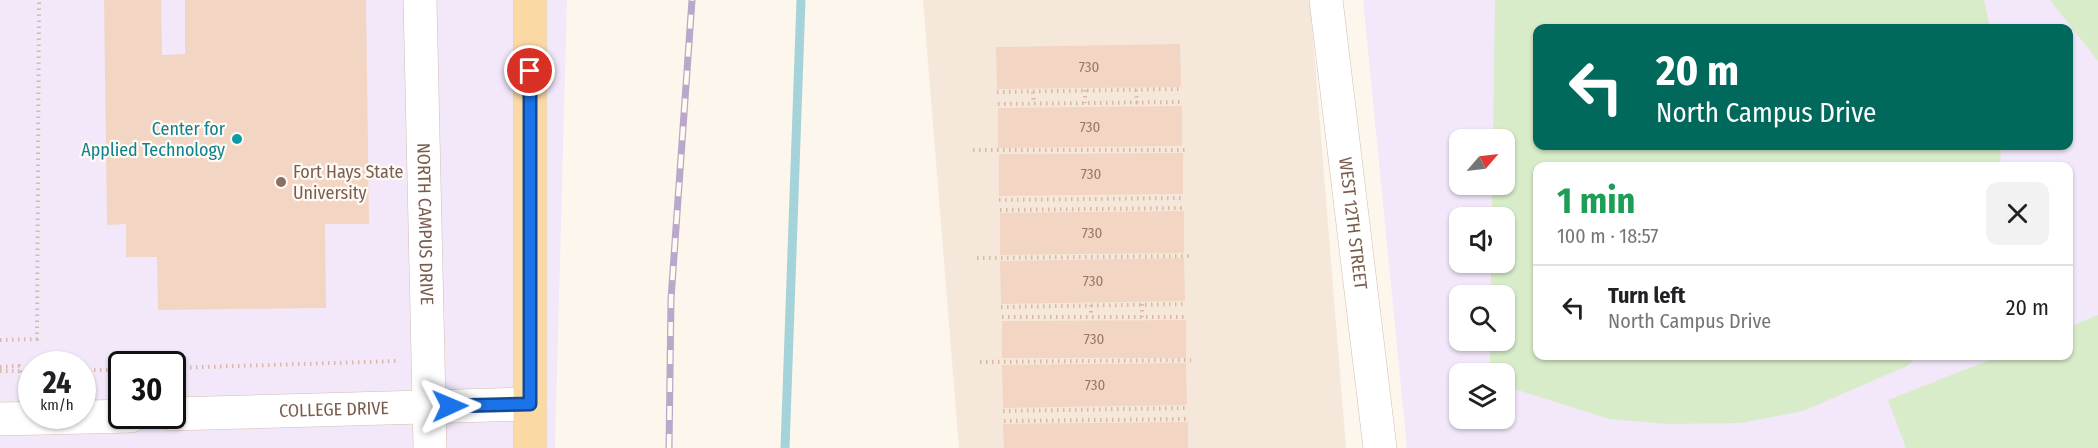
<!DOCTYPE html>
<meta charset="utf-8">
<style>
body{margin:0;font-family:"Fira Sans Condensed",sans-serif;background:#f2f2f2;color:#202124;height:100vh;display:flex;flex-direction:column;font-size:22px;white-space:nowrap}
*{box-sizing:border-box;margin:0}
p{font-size:20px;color:#757577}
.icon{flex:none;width:33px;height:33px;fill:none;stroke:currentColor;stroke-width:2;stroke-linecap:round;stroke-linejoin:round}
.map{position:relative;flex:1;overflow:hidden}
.side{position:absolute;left:1533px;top:162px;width:540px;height:198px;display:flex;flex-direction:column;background:#fff;border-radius:12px;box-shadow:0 2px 4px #0004}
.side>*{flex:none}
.banner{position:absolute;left:1533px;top:24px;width:540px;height:126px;border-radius:12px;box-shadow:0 2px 4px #0004;background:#00695c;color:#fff;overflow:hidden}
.needle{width:39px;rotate:62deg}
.controls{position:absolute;left:1449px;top:129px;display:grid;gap:12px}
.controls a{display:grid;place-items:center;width:66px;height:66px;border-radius:12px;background:#fff;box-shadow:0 2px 4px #0004;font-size:30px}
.speed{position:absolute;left:18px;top:351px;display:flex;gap:12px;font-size:30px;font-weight:700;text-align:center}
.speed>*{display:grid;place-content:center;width:78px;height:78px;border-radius:50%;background:#fff;box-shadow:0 2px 4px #0004;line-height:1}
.speed small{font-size:15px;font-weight:400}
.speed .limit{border:3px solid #111;border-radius:9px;background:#fff;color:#111}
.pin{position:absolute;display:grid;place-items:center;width:51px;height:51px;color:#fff;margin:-26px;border:3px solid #fff;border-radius:50%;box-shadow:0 2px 6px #0007}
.me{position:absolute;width:66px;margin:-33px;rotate:89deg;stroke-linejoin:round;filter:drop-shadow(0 0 4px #0008)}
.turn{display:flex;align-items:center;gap:21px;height:126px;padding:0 24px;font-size:27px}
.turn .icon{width:78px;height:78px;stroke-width:2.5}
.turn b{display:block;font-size:42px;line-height:51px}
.round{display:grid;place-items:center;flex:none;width:63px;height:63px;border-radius:12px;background:#f2f2f2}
.headline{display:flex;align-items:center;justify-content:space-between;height:102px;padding:0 24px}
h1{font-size:36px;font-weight:700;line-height:45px;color:#1e9e55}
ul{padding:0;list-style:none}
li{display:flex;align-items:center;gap:18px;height:84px;padding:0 24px;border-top:2px solid #e0e0e0}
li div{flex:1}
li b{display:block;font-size:22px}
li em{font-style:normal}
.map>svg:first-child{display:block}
.residential{fill:#f5e8da}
.education{fill:#f3e8fa;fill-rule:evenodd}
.green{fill:#d8ecc9}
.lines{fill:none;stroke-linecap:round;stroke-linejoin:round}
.stream{stroke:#a5d3da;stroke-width:9}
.building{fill:#f3d5c3}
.minor-casing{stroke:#d1beb0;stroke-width:34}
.major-casing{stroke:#dad1cd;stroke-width:34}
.path{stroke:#d9b8a5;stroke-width:4;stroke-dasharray:1.5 4.5;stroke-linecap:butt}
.minor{stroke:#fff;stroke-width:33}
.major{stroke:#fbd9a5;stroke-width:33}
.rail-casing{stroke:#b9a8c9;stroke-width:7}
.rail{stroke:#fffaf3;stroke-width:4.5;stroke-dasharray:14;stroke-linecap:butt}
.route-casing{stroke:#114b97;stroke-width:15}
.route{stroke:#1a73e8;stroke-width:10}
.culture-dot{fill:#0f9aa8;stroke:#fffaf3;stroke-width:2}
.education-dot{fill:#8d6e63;stroke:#fffaf3;stroke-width:2}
.labels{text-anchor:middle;stroke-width:4.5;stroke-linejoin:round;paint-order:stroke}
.number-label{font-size:15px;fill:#987a6a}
.culture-label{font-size:18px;fill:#0d838f;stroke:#fffaf3;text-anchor:end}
.education-label{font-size:18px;fill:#785e54;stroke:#fffaf3;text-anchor:start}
.street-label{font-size:18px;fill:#7a5c4d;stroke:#fffaf3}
</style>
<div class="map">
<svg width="2098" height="448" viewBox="0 0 2098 448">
<rect width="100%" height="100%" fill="#fdf6ec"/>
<path class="residential" d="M 923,0 L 1310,0 L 1346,448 L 959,448 Z"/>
<path class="education" d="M 0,0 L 567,0 L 555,448 L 0,448 ZM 32,364 L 82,364 L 82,416 L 32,416 ZM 122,364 L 172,364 L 172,416 L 122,416 Z
M 1363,0 L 2098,0 L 2098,448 L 1407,448 ZM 1538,28 L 2068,28 L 2068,146 L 1538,146 ZM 1460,140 L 1504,140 L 1504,184 L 1460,184 ZM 1538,166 L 2068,166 L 2068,356 L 1538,356 ZM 1460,218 L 1504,218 L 1504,262 L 1460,262 ZM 1460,296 L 1504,296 L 1504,340 L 1460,340 ZM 1460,374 L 1504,374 L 1504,418 L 1460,418 Z"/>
<path class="green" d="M 1495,0 L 1984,0 L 1990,28 L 1538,28 L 1538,146 L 2001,146 L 2000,166 L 1538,166 L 1538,356 L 1918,356 L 1907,366 L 1803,411 L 1741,423 L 1669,424 L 1609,419 L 1505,386 L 1504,374 L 1490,373 L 1490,341 L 1504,340 L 1504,296 L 1491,295 L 1491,263 L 1504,262 L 1504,218 L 1492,217 L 1492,185 L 1504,184 L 1504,140 L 1493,139 Z
M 2050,0 L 2098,0 L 2098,61 Z
M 2098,315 L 2098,448 L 1906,448 L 1888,400 L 1999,356 L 2068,356 L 2069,327 Z"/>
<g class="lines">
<path class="stream" d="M 785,448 L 801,0"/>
</g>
<path class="building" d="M 104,0 L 161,0 L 162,55 L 185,54 L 185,0 L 366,0 L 369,224 L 325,224 L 326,308 L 158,310 L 157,257 L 126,257 L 126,224 L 107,225 Z
M 1180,44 L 1181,87 L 997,89 L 996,47 Z
M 1182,106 L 1182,146 L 998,148 L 998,108 Z
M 1183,153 L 1183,194 L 999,196 L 999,154 Z
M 1184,211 L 1184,253 L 1000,255 L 1000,213 Z
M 1184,258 L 1185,301 L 1001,304 L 1000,261 Z
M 1186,320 L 1186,358 L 1002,358 L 1002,321 Z
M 1186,363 L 1187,405 L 1003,408 L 1002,365 Z
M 1188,422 L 1188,448 L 1004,448 L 1003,424 Z"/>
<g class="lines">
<defs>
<g id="minor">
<path id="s1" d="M 420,0 L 430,448"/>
<path id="s2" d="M 1326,0 L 1380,448"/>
<path id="s3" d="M 172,414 L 530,404"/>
<path d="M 0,419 L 131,416"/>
</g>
<path id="major" d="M 530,0 L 530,448"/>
</defs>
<use href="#minor" class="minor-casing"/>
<use href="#major" class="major-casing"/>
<path class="path" d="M 1085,90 L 1085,103
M 1136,90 L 1137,103
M 997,92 L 1181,89
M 1033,92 L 1034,104
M 998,104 L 1181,102
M 973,150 L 1187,150
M 999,200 L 1183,198
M 1000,210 L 1184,208
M 977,258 L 1189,256
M 1142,304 L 1142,317
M 1091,305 L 1091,317
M 1001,307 L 1186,304
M 1002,317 L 1186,317
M 0,340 L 37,339 L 39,0
M 980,362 L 1191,360
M 0,367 L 19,366 L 24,388
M 172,368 L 397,361
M 82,370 L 122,370
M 0,371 L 32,371
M 1003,411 L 1187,408
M 1004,421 L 1187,419"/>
<use href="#minor" class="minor"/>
<use href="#major" class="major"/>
<defs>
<path id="rail" d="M 669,448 L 671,299 L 692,0"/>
</defs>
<use href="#rail" class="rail-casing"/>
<use href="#rail" class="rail"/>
</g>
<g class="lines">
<defs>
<path id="route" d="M 450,406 L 530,404 L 530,71"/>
</defs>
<use href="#route" class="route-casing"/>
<use href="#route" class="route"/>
</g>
<circle class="culture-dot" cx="237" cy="139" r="6"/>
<circle class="education-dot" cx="281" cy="182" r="6"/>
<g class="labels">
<g class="number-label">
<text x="1089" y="72">730</text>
<text x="1090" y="132">730</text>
<text x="1091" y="179">730</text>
<text x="1092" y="238">730</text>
<text x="1093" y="286">730</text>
<text x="1094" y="344">730</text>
<text x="1095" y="390">730</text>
</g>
<g class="culture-label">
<text x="225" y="135">Center for<tspan x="225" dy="21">Applied Technology</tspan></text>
</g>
<g class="education-label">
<text x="293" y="178">Fort Hays State<tspan x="293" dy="21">University</tspan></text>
</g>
<g class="street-label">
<text dy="6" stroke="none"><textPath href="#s1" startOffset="224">NORTH CAMPUS DRIVE</textPath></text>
<text dy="6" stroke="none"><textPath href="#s2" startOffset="225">WEST 12TH STREET</textPath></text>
<text dy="6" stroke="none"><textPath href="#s3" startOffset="162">COLLEGE DRIVE</textPath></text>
</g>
</g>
</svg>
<div class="controls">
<a><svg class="needle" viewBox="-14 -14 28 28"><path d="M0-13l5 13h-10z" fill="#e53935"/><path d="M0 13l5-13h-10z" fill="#757577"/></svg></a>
<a><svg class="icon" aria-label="sound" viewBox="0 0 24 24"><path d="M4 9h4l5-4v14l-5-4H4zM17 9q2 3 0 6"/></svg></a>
<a><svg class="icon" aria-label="search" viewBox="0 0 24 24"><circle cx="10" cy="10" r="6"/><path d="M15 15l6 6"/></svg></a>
<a><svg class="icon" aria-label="layers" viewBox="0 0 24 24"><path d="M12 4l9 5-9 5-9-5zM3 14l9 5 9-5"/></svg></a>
</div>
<div class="speed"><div>24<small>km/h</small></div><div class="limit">30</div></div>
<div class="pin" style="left:530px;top:71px;background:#d93025"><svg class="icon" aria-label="arrive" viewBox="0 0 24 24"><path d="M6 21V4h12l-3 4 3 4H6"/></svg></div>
<svg class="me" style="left:450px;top:406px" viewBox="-20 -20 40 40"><path d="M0-17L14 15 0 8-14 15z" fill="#1a73e8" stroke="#fff" stroke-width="4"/></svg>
<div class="banner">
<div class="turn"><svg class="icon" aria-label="left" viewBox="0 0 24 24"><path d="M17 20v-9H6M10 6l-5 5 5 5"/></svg><div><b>20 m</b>North Campus Drive</div></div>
</div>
<section class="side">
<div class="headline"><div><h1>1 min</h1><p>100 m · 18:57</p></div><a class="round"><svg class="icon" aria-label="close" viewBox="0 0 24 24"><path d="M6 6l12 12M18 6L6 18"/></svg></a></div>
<ul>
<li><svg class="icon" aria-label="left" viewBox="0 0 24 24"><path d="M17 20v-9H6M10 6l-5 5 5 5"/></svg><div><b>Turn left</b><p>North Campus Drive</p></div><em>20 m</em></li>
</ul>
</section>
</div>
